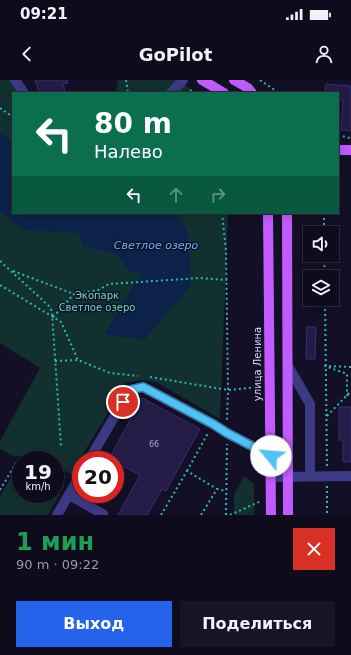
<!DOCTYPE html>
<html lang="ru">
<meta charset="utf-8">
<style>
body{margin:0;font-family:"DejaVu Sans",sans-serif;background:#171425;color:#f1f3f6;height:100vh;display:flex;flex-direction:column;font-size:15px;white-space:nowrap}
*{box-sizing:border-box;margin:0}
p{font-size:13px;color:#9b9ba3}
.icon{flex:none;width:22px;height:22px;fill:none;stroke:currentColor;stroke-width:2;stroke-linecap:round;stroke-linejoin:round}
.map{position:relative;height:435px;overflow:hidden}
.drawer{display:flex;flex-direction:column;background:#0e0b1c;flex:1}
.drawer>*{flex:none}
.guide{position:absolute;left:12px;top:12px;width:327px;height:122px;border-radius:0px;box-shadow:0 2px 10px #0003,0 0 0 1px #2e2b3b;background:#0b6e4f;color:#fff;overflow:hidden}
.fabs{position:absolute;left:303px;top:146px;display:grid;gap:8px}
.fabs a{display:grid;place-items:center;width:36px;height:36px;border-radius:0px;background:#0e0b1c;box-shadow:0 2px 10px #0003,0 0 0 1px #2e2b3b;font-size:20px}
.speed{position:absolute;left:12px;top:371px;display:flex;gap:8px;font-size:20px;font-weight:700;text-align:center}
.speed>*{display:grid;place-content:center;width:52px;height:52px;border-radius:50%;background:#0e0b1c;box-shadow:0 2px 10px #0003,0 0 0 1px #2e2b3b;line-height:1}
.speed small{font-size:10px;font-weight:400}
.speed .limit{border:6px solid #d22;background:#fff;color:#111}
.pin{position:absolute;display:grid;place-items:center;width:34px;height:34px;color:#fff;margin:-17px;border:2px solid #fff;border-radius:50%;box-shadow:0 1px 4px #0007}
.me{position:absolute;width:44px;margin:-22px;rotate:298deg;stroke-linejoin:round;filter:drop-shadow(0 0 3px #0008)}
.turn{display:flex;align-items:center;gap:14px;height:84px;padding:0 16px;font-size:18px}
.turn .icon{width:52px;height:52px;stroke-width:2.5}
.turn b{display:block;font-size:28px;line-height:34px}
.lanes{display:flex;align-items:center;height:38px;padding:0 16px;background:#0003;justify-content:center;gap:20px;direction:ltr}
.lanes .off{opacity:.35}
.round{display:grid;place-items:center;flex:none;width:42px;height:42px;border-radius:0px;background:#171425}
.head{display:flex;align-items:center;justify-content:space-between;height:68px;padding:0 16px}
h1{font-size:24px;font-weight:700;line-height:30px;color:#1e9e55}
.button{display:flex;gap:8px;margin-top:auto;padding:8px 16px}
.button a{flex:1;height:46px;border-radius:0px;background:#2563eb;color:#fff;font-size:16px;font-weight:700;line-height:46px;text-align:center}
.button a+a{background:#171425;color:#f1f3f6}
.status{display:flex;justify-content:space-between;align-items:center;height:28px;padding:0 20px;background:#0e0b1c;direction:ltr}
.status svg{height:11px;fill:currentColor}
header{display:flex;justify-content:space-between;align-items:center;height:52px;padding:0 16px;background:#0e0b1c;font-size:18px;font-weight:700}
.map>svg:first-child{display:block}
.green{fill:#12302f}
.water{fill:#0c2248}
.building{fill:#241b47;stroke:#3b2d73}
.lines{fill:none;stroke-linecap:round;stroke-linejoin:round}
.path{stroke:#2fb8b0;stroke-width:2;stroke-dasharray:2 3;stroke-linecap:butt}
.minor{stroke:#3d3a85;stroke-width:10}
.major{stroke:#c25bff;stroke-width:10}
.route-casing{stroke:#337fa1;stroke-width:10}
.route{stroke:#4fc3f7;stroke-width:7}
.labels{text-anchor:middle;stroke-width:3;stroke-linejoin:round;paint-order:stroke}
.number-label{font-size:8px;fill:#aca6d1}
.park-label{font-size:10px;fill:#5fe0c0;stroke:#130f26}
.street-label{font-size:10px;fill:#d9d4ff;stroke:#130f26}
.water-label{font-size:11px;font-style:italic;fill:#62b6ff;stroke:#130f26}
</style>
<div class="status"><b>09:21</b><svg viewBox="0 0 49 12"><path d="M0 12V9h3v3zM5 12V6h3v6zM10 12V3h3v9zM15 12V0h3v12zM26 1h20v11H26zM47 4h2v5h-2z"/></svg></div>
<header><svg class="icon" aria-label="back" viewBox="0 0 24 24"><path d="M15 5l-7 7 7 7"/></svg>GoPilot<svg class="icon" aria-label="person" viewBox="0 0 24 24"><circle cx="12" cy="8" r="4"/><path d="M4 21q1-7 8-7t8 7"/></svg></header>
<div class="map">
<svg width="351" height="435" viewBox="0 0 351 435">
<rect width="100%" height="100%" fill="#130f26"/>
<path class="green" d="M 0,0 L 15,0 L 24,13 L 13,13 L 13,133 L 228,133 L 220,339 L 156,302 L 140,300 L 126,303 L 71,394 L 55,386 L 55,380 L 42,380 L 33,376 L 13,376 L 0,369 L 0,361 L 40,288 L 0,263 Z
M 118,0 L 176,0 L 198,13 L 116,13 Z
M 16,388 L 21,391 L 21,414 L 55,414 L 55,411 L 60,414 L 48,435 L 0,435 L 0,417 Z
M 244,396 L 254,404 L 254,435 L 234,435 L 234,415 Z"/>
<path class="water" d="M 0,51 L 13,64 L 13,133 L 177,133 L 188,152 L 191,206 L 144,260 L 104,254 L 141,194 L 130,192 L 117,175 L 82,165 L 80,153 L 24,150 L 0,132 Z"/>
<path class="building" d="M 35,0 L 67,0 L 68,3 L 63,4 L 66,13 L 39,13 Z
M 326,4 L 351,6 L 351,51 L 341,50 L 343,20 L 338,20 L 338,13 L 325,13 Z
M 307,247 L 316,247 L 315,279 L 306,279 Z
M 142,318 L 200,349 L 166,411 L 162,409 L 147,435 L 118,435 L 140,395 L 115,382 L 115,380 L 109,379 Z
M 339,327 L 351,327 L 351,382 L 343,382 L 343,360 L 339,360 Z"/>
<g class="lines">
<path class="path" d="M 126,0 L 128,13
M 260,0 L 279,13
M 190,10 L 194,13
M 0,28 L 13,37
M 338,55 L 350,58
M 222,133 L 226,170 L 228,310 L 227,340
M 324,133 L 324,153
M 324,175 L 325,197
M 0,181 L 50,227 L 52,232 L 61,367
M 13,191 L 74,214
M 0,205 L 53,237 L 61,242 L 78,280 L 110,293 L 138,296
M 325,219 L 327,386
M 53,237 L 74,214 L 98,210 L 109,204 L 200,198 L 227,200
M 55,281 L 78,280
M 351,287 L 325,286 L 347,294 L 347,315 L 351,316
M 150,297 L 228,310 L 259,307
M 327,336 L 351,311
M 187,391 L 208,353
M 55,394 L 60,396 L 63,403
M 327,406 L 327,435
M 0,410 L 16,383 L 21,383
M 161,435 L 187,391 L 217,409
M 201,435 L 217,409 L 226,411
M 226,435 L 227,364
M 230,435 L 261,421"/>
<path class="minor" d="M 15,0 L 24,13
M 171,13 L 183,0
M 288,286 L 310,324 L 310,396
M 89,380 L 130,310 L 143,307 L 213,344 L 227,353 L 271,376
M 271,397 L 351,396
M 69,415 L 103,434 L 102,435
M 57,435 L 81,394"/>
<path class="major" d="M 202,0 L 224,13
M 234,0 L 248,8 L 252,13
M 338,70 L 351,70
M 268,133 L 271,435
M 287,133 L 288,435"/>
</g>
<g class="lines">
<defs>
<path id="route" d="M 123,322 L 130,310 L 143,307 L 213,344 L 227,353 L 271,376"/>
</defs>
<use href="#route" class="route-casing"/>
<use href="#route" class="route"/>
</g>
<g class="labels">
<g class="number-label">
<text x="154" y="367">66</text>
</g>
<g class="park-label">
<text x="97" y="219">Экопарк<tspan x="97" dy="12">Светлое озеро</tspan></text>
</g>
<g class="street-label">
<text transform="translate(257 284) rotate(-90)" y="4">улица Ленина</text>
</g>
<g class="water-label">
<text x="156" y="169">Светлое озеро</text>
</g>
</g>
</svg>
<div class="fabs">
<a><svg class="icon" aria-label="sound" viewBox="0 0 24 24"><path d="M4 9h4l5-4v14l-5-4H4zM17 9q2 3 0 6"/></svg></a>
<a><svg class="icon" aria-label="layers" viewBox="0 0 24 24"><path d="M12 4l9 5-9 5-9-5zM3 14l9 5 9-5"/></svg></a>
</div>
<div class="speed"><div>19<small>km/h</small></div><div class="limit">20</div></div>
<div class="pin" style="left:123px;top:322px;background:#d93025"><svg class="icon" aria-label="arrive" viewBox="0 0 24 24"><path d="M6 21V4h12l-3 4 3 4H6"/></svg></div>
<svg class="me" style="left:271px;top:376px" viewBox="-20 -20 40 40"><circle r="19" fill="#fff"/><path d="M0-13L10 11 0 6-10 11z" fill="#4fc3f7"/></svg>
<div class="guide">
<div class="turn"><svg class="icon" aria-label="left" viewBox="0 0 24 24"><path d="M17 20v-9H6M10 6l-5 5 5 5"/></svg><div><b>80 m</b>Налево</div></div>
<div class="lanes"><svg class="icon" aria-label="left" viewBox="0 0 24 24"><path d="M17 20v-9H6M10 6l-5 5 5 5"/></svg><svg class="icon off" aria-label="ahead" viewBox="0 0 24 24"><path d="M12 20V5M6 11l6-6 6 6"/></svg><svg class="icon off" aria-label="right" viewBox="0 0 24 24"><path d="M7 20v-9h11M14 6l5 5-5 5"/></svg></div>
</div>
</div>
<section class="drawer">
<div class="head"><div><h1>1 мин</h1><p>90 m · 09:22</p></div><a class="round" style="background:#d93025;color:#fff"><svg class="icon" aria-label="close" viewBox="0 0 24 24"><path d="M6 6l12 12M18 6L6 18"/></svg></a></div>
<div class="button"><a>Выход</a><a>Поделиться</a></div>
</section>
